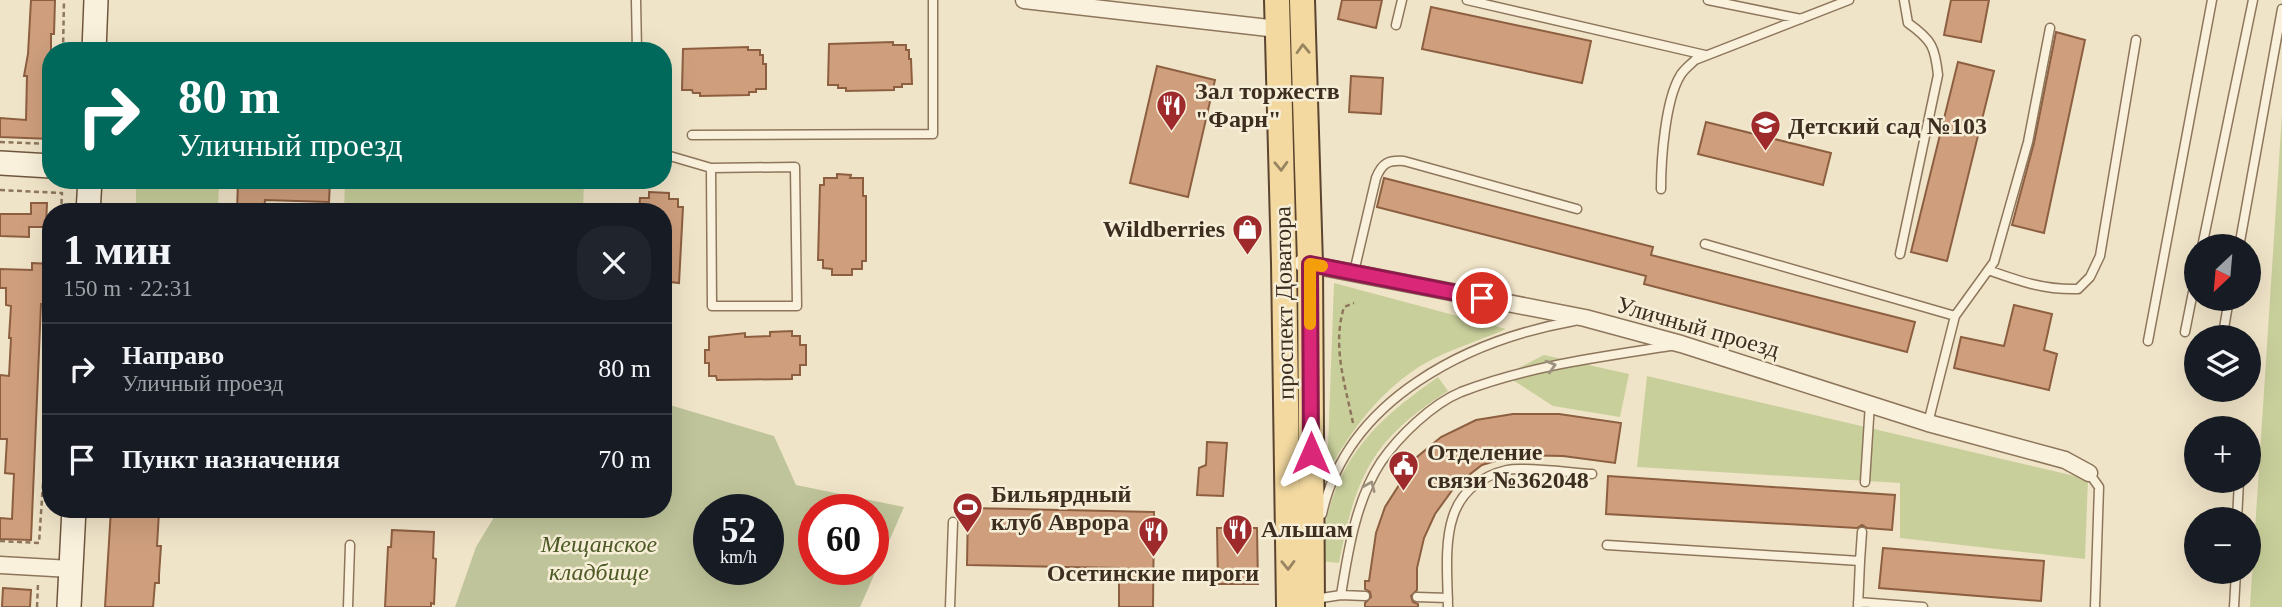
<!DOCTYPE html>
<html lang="ru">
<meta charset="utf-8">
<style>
body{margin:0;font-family:"Times New Roman",serif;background:#20242c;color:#f1f3f6;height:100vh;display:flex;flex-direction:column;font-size:26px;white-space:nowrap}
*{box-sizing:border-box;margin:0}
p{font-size:23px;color:#9ea1a6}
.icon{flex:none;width:38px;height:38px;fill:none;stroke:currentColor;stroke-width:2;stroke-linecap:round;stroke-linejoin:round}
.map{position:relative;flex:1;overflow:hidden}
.sheet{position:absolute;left:42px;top:203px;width:630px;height:315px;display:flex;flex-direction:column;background:#171b24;border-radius:28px;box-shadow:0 7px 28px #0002}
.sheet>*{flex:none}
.hud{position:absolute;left:42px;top:42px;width:630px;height:147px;border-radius:28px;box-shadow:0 7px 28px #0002;background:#00695c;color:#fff;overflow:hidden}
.needle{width:46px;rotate:206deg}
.fabs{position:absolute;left:2184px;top:234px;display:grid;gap:14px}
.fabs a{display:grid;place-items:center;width:77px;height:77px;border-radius:50%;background:#171b24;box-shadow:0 7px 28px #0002;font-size:35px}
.speed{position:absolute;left:693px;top:494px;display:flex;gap:14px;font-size:35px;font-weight:700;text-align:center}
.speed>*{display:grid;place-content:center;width:91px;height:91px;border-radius:50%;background:#171b24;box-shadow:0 7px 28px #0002;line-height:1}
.speed small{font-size:18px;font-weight:400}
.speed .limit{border:10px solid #d22;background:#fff;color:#111}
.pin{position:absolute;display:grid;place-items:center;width:60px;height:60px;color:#fff;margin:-30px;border:4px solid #fff;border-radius:50%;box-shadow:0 2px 7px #0007}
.me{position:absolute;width:77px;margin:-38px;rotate:0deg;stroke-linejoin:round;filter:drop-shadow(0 0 5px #0008)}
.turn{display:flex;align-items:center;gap:24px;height:147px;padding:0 21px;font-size:32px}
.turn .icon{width:91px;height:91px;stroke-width:2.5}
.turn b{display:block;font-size:49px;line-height:60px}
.round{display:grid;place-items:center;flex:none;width:74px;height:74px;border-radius:28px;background:#20242c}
.overview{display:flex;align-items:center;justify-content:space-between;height:119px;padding:0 21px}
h1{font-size:42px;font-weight:700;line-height:52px}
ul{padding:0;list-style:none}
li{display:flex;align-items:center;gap:21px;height:91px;padding:0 21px;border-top:2px solid #363941}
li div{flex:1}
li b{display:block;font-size:26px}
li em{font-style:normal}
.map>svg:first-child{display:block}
.green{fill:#c9cf9b}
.cemetery{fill:#bfc49a;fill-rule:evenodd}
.building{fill:#cf9f7d;stroke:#8d5f41;stroke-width:2}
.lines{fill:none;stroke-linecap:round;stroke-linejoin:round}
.lane-casing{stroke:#8d765c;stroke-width:11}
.street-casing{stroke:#8d765c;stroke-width:19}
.secondary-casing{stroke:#6f573f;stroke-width:26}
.primary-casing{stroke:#5b4430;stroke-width:28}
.path{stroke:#8d765c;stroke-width:2.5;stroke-dasharray:5 3.5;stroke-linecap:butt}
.lane{stroke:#faf1dc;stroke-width:8}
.street{stroke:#faf1dc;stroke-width:16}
.secondary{stroke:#faf1dc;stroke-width:23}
.primary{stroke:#f3d9a0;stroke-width:24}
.oneway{stroke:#988460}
.oneway2{stroke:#9c907e}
.route-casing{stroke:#8e194d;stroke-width:18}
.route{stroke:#db2777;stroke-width:12}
.slow{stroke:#f59e0b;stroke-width:12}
.labels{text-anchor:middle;stroke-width:5;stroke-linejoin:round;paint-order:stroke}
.poi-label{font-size:24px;font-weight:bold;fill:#3d2e20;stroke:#f7eed8;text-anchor:start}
.street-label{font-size:24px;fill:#3d2e20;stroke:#f7eed8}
.park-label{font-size:24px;font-style:italic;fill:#4d5a26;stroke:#f7eed8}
</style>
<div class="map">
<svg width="2282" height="607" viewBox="0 0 2282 607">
<rect width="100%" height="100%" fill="#f0e4c8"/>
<path class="green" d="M 2282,114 L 2282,607 L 2250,607 Z
M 136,180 L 219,180 L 218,212 L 136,212 Z
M 345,180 L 584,180 L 583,212 L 344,212 Z
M 1334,283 L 1506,329 C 1479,341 1447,350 1422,365 C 1380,391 1350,431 1327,474 Z
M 1544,355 L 1629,374 L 1620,417 L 1553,406 L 1505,375 Z
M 1647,376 L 2088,479 L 2085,559 L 1900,538 L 1900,483 L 1637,467 Z
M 1438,377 L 1448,391 C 1371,440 1356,476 1339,563 L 1320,561 C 1322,545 1323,528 1328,513 C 1346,447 1384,415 1438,377 Z"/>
<path class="cemetery" d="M 663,403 L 774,436 L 796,485 L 904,507 L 860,607 L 455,607 L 476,547 L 499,509 L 663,509 ZM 709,509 L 768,509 L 768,569 L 709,569 ZM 873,509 L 873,569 L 814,569 L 814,509 Z"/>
<path class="building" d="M 31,0 L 55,0 L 54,34 L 51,34 L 51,139 L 0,137 L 0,118 L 26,120 L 27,76 L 24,76 L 28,54 Z
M 1342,0 L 1382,0 L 1376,28 L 1338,19 Z
M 1951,0 L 1989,0 L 1981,42 L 1944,35 Z
M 1431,7 L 1591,41 L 1582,83 L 1422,49 Z
M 2056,32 L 2085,40 L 2044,233 L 2012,225 L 2034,143 Z
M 893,42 L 893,45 L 906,45 L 906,50 L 909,50 L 909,59 L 911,59 L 912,84 L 902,84 L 902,87 L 894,87 L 894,90 L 846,91 L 846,88 L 838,88 L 838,85 L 828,85 L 829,44 Z
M 748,47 L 748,50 L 760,50 L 760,55 L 763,55 L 763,64 L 766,64 L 766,89 L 756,89 L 756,92 L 749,92 L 749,95 L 700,96 L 700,93 L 693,93 L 692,90 L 682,90 L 683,49 Z
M 1958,62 L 1994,71 L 1947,261 L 1911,252 Z
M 1157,66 L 1215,80 L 1188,197 L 1130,183 Z
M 1351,76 L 1383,78 L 1381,114 L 1349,112 Z
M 1706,122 L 1831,153 L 1823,185 L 1698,154 Z
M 837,174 L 851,175 L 850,178 L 863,178 L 863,196 L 866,196 L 866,261 L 862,261 L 862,269 L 852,269 L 852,275 L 832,275 L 832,269 L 823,268 L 823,260 L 818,260 L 820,185 L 824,185 L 824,178 L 837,178 Z
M 1384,178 L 1653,247 L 1651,255 L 1915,322 L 1907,352 L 1644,284 L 1646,276 L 1377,207 Z
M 238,180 L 330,180 L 329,202 L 265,200 L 264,212 L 237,212 Z
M 649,192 L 669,193 L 669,199 L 678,199 L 678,207 L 683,207 L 679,283 L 663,281 L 663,212 L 639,212 L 640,198 L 649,198 Z
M 31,203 L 47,203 L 46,227 L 29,227 L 29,237 L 0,236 L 0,214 L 31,214 Z
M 32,263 L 51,264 L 51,305 L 41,304 L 31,540 L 0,539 L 0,518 L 12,519 L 14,474 L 5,473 L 7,439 L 0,439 L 0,375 L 9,376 L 11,338 L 9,338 L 11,306 L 6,305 L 6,288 L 0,288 L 0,269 L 32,270 Z
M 2014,305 L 2052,314 L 2044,350 L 2057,354 L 2049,390 L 1954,368 L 1961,337 L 2004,346 Z
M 792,331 L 792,336 L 800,336 L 800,345 L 806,345 L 806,365 L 800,365 L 800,375 L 792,375 L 792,379 L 717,380 L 716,376 L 709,376 L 709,363 L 705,363 L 705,350 L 709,350 L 709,337 L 745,333 L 745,337 L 770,336 L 770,332 Z
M 1513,414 L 1559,414 L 1621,423 L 1615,463 L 1563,456 L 1515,455 L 1482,465 L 1456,485 L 1435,514 L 1424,538 L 1417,568 L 1417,590 L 1411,596 L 1413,602 L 1418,604 L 1418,607 L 1365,607 L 1365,603 L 1371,597 L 1370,592 L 1365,589 L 1365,581 L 1369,581 L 1376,533 L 1385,507 L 1417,457 L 1441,437 L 1476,420 Z
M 1207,442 L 1227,443 L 1223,496 L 1197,495 L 1199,468 L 1206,465 Z
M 1608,476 L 1895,495 L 1892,530 L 1867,528 L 1862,525 L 1857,528 L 1606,514 Z
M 968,508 L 1154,512 L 1153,607 L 1119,607 L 1119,568 L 967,565 Z
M 111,509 L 159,512 L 157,546 L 161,546 L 159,575 L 159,583 L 155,583 L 153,607 L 105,607 Z
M 1217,528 L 1257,528 L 1258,584 L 1218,584 Z
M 392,530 L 434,532 L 433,558 L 436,559 L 434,604 L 431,603 L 431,607 L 385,607 L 388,547 L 391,547 Z
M 1883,548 L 2044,561 L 2041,601 L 1879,588 Z
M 3,588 L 31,590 L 30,607 L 2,607 Z"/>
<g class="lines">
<defs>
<path id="lane" d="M 636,0 L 637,51
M 1467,0 L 1705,55
M 1708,0 L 1801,19
M 1396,25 L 1402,0
M 692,135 L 933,134 L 933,0
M 663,154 L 711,168 L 795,167 L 797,306 L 712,306 L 711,168
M 1661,189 C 1661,160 1665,101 1680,76 C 1683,70 1690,65 1695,60 L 1849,0
M 1705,244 L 1955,316 L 1928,423
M 2202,247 L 2253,0
M 2239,247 L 2282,9
M 1900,254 L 1938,75 C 1935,47 1932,40 1908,23 L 1904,0
M 1988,270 C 2019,281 2044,290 2078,289 L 2090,277 L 2100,256 L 2136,40
M 1354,272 L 1376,178 C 1382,163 1388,160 1404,161 L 1577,209
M 1955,316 L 1994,262 L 2028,142 L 2050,28
M 2185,332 L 2196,277
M 2223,334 L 2229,299
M 2148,341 L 2212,0
M 2089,473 L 2099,487 L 2095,607
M 1865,482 L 1870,403
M 1322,514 C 1347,399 1468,340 1574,321
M 2237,520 L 2239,481
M 1607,545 L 1860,561 L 1858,607
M 1860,561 L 1862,532
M 1341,595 L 1365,596
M 1417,597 L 1448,598
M 1315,599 L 1341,595 C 1348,551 1356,500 1381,462 C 1399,436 1432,404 1461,392 C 1528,366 1600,357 1670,346
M 1858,602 L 1923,607
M 348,607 L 350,545
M 950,607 L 953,522
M 1448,607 C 1447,551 1437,487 1507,470 C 1523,466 1573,473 1592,474
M 2234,607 L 2236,572"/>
<path id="street" d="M 1024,0 L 1277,29
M 1302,263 L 1585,318 L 1681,344 L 1928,423 L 2065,460 L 2089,473
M 0,565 L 71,569"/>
<path id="secondary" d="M 94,51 L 96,0
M 0,163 L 51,166
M 88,212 L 90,180
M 69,607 L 74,509"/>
<path id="primary" d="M 1277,0 L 1284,263 L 1289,607
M 1302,0 L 1310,264 L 1312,607"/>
</defs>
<use href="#lane" class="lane-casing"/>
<use href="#street" class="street-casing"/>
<use href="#secondary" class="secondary-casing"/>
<use href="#primary" class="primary-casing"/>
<path class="path" d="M 63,51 L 64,0
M 0,142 L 51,144
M 0,190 L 62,193 L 61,212
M 1353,423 C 1345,384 1332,346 1344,307 L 1354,303
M 0,541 L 39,543 L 51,366
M 37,607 L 38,584"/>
<use href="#lane" class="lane"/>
<use href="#street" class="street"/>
<use href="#secondary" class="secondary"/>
<use href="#primary" class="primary"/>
</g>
<defs><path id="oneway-chevron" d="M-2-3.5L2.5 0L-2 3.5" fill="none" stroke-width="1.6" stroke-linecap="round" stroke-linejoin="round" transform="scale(1.75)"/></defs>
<g class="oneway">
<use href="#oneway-chevron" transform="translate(1303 49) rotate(-92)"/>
<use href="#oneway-chevron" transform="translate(1281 166) rotate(88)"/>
<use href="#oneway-chevron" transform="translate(1288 565) rotate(89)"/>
</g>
<g class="oneway2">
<use href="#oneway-chevron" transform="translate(1551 366) rotate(-16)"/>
<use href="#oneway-chevron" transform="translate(1370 486) rotate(-66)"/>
</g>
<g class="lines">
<defs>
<path id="route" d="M 1311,453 L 1310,264 L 1482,298"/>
</defs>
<use href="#route" class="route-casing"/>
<use href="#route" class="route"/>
<path class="slow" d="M 1310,324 L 1310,264 L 1322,266"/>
</g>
<defs>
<symbol id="restaurant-pin" viewBox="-11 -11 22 30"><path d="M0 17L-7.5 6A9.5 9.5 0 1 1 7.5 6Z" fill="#9e2a2b" stroke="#f7eed8"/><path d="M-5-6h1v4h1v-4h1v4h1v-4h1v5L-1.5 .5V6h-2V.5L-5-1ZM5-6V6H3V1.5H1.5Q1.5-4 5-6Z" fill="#fff"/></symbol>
<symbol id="school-pin" viewBox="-11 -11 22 30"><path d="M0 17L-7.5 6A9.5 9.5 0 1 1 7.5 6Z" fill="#9e2a2b" stroke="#f7eed8"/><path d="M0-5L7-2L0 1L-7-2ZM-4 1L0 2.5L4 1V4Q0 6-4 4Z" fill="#fff"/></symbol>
<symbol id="shop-pin" viewBox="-11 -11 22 30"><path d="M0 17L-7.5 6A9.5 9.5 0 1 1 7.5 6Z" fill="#9e2a2b" stroke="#f7eed8"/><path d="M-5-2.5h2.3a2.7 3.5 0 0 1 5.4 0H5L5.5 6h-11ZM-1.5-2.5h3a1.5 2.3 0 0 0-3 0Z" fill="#fff"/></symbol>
<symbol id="civic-pin" viewBox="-11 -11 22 30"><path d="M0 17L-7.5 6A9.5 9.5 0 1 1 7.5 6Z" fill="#9e2a2b" stroke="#f7eed8"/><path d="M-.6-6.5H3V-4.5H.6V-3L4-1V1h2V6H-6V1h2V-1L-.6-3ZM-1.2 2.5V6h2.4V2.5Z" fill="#fff"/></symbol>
<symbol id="stadium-pin" viewBox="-11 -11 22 30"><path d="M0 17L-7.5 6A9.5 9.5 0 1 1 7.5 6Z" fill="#9e2a2b" stroke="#f7eed8"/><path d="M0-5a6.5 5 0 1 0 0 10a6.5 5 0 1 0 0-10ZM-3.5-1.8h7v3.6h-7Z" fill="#fff"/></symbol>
</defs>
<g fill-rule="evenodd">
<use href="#restaurant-pin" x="1154" y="88" width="35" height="47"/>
<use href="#school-pin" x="1748" y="108" width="35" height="47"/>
<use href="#shop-pin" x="1230" y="212" width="35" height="47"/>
<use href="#civic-pin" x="1386" y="448" width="35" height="47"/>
<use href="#stadium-pin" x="950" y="490" width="35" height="47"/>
<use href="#restaurant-pin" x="1220" y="512" width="35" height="47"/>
<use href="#restaurant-pin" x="1136" y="514" width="35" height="47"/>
</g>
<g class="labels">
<g class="poi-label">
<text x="1195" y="99">Зал торжеств<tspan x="1195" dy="28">"Фарн"</tspan></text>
<text x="1788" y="134">Детский сад №103</text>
<text x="1225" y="237" text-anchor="end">Wildberries</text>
<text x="1427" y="460">Отделение<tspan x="1427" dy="28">связи №362048</tspan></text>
<text x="991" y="502">Бильярдный<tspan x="991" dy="28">клуб Аврора</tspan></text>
<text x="1261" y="537">Альшам</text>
<text x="1153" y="581" text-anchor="middle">Осетинские пироги</text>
</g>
<g class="street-label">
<text transform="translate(1284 303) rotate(-91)" y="8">проспект Доватора</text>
<text transform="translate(1698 327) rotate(16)" y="8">Уличный проезд</text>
</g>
<g class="park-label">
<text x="599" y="552">Мещанское<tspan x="599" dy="28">кладбище</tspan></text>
</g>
</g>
</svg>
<div class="fabs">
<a><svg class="needle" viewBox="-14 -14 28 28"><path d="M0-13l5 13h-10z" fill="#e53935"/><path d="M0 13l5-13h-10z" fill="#9ea1a6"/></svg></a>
<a><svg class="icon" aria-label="layers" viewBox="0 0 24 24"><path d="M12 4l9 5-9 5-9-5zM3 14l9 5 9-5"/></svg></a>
<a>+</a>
<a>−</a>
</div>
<div class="speed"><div>52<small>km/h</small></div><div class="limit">60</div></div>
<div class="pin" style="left:1482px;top:298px;background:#d93025"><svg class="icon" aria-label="arrive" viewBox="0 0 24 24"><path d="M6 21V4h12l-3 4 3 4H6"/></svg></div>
<svg class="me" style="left:1311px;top:453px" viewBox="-20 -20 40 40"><path d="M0-17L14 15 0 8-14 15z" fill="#db2777" stroke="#fff" stroke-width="4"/></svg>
<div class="hud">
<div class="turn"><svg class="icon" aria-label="right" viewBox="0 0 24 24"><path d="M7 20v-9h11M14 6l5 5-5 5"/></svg><div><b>80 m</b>Уличный проезд</div></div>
</div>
<section class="sheet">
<div class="overview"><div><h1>1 мин</h1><p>150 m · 22:31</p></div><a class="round"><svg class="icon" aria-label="close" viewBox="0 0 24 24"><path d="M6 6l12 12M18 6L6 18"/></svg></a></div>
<ul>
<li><svg class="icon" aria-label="right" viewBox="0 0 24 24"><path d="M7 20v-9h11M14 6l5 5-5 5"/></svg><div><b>Направо</b><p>Уличный проезд</p></div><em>80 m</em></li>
<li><svg class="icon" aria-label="arrive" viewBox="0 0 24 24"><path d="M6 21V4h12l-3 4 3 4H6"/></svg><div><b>Пункт назначения</b></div><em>70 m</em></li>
</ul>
</section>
</div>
